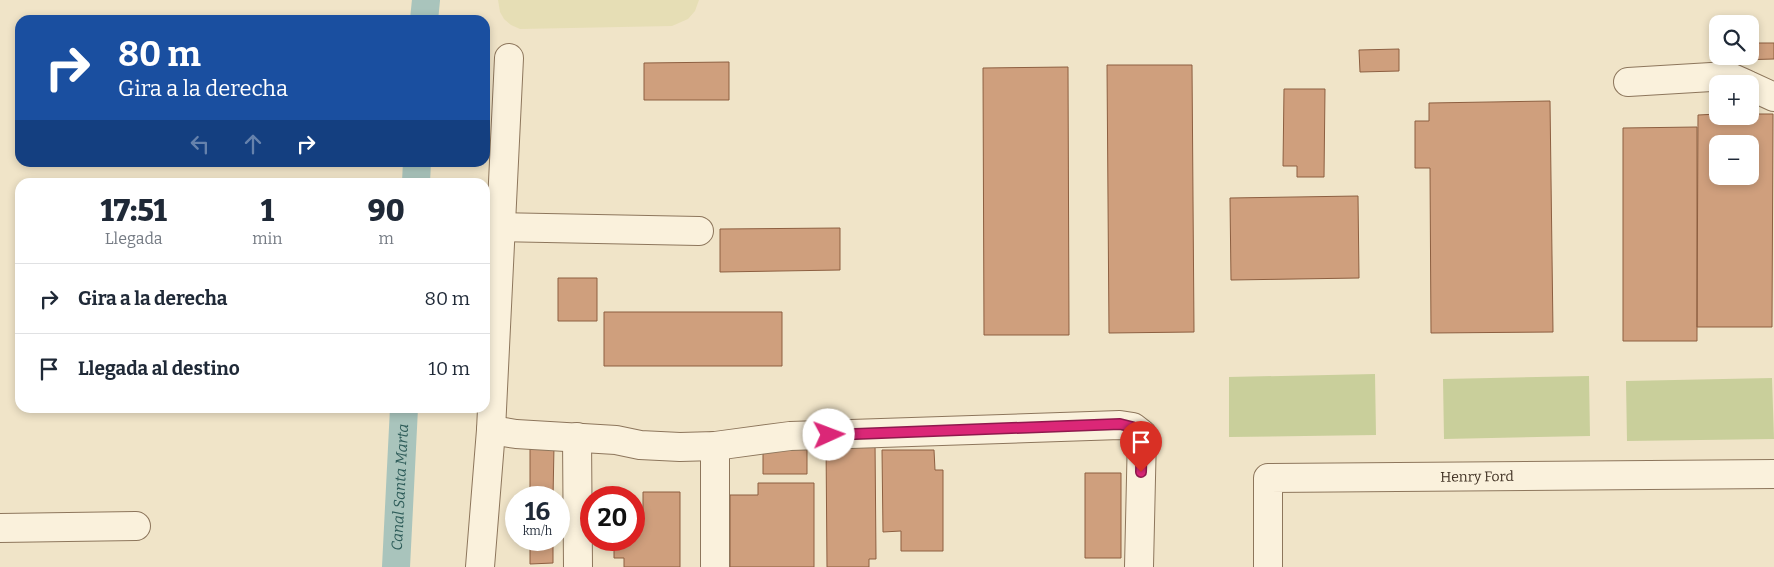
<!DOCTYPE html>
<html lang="es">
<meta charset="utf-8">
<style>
body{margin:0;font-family:Bitter,serif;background:#f6f6f7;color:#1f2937;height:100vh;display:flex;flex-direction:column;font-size:19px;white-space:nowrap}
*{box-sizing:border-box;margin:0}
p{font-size:16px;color:#747a83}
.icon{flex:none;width:28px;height:28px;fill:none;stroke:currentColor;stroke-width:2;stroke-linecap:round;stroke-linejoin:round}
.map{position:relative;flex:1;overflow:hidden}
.sheet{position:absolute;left:15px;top:178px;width:475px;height:235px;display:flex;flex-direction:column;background:#fff;border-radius:15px;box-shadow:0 2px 8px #0003}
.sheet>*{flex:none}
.top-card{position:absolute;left:15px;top:15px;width:475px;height:152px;border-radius:15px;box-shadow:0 2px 8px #0003;background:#1a4fa0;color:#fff;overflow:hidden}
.tools{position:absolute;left:1709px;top:15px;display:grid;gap:10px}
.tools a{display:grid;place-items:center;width:50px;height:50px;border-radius:10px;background:#fff;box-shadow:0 2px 8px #0003;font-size:25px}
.speed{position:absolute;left:505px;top:486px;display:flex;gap:10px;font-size:25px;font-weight:700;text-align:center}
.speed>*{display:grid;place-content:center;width:65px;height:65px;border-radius:50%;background:#fff;box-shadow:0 2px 8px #0003;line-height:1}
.speed small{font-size:12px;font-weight:400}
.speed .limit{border:8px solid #d22;background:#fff;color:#111}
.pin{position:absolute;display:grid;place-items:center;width:42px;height:42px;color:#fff;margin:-51px -21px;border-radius:50% 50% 50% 0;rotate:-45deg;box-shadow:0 0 5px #0007}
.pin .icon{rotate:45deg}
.me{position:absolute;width:55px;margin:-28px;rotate:88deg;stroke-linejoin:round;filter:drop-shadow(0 0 4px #0008)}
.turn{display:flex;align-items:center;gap:18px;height:105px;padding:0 20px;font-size:22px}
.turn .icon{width:65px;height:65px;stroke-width:2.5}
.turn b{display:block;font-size:35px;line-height:42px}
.lanes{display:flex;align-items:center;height:48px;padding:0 20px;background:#0003;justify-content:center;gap:25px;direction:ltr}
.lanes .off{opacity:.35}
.eta{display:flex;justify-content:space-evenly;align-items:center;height:85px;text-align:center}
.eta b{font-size:30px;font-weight:800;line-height:35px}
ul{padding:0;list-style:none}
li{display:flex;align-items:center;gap:15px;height:70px;padding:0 20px;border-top:1px solid #e0e1e3}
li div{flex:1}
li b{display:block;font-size:19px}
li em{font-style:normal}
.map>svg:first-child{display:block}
.farmland{fill:#e6deb5}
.green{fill:#c9cf9b}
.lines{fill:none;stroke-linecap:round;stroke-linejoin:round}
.canal{stroke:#a9c4bc;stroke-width:28}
.building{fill:#cf9f7d;stroke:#8d5f41;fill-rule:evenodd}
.minor-casing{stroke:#8d765c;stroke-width:30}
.minor{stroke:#faf1dc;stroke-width:28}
.route-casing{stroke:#8e194d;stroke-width:12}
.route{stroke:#db2777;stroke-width:9}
.labels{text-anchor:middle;stroke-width:4;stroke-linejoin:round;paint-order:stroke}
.street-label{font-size:14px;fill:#3d2e20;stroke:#f7eed8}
.water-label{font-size:15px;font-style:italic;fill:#2f5d5a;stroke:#f7eed8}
</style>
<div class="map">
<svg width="1774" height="567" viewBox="0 0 1774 567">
<rect width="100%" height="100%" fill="#f0e4c8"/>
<path class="farmland" d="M 498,0 L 699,0 L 695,11 L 688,19 L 672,26 L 520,29 L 511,25 L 504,19 L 500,12 Z"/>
<path class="green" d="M 1375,374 L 1376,435 L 1229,437 L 1229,377 Z
M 1589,376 L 1590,436 L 1444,439 L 1443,379 Z
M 1772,378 L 1774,439 L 1627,441 L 1626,381 Z"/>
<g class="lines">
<g class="canal">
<path d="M 424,20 L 426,0"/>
<path d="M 416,182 L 417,162"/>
<path id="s1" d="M 396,567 L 404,408"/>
</g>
</g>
<path class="building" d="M 1750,43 L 1774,43 L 1774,59 L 1737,60 L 1737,56 L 1750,56 Z
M 1399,49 L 1399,71 L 1360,72 L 1359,50 Z
M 729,62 L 729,100 L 644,100 L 644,63 Z
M 1107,65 L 1192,65 L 1194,332 L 1109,333 Z
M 1068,67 L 1069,335 L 984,335 L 983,68 Z
M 1284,89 L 1325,89 L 1324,177 L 1297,177 L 1297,166 L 1283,166 Z
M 1550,101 L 1553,332 L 1431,333 L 1430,168 L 1415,168 L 1415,121 L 1429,121 L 1429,103 Z
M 1718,114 L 1718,116 L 1750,116 L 1750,114 L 1773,114 L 1772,327 L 1697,327 L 1698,115 ZM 1718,144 L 1750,144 L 1750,176 L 1718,176 Z
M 1697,127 L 1697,341 L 1623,341 L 1623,128 Z
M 1358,196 L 1359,278 L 1231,280 L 1230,198 Z
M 840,228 L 840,270 L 720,272 L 720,229 Z
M 558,278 L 597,278 L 597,321 L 558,321 Z
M 604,312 L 782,312 L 782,366 L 604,366 Z
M 875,440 L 876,559 L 869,559 L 869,567 L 827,567 L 826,441 Z
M 530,446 L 554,446 L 553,498 L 530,498 Z
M 807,446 L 807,474 L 763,474 L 763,447 Z
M 882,450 L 934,450 L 935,470 L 943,470 L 943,551 L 901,551 L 901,531 L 883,532 Z
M 1085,473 L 1121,473 L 1121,558 L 1085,558 Z
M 758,483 L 814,483 L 814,567 L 730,567 L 730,495 L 758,495 Z
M 643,492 L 680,492 L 680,567 L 624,567 L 624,558 L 614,558 L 614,540 L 634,540 L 634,516 L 643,516 Z
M 530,540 L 553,540 L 553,563 L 530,564 Z"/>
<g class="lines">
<defs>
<g id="minor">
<path d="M 1628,82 L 1728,76 L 1746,84"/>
<path d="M 1750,86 L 1774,97"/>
<path d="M 501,227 L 699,231"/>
<path d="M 491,430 L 516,434 L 616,440 L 640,445 L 680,447 L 715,446 L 790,436 L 1120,425 L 1133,427 L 1142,434 L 1139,567"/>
<path d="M 577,437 L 578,567"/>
<path d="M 0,528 L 136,526"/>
<path d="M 480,567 L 491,430 L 509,58"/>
<path d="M 715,567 L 715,446"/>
<path id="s2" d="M 1268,567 L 1268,478 L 1774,474"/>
</g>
</defs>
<use href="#minor" class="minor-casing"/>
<use href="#minor" class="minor"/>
</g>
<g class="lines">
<defs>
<path id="route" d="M 829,435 L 1120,424 L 1132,427 L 1142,434 L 1141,472"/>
</defs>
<use href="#route" class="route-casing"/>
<use href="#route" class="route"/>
</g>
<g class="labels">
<g class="street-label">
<text dy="5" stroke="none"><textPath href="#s2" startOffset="298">Henry Ford</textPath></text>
</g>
<g class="water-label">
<text dy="5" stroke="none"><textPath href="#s1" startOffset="80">Canal Santa Marta</textPath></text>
</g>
</g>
</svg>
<div class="tools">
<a><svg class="icon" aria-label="search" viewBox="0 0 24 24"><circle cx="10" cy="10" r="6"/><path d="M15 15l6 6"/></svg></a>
<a>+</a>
<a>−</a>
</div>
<div class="speed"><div>16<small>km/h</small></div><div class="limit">20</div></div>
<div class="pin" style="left:1141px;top:472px;background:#d93025"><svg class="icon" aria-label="arrive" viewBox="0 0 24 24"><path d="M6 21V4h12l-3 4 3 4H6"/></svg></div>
<svg class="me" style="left:829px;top:435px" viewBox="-20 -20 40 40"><circle r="19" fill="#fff"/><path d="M0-13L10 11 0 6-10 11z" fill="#db2777"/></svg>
<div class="top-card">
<div class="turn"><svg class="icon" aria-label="right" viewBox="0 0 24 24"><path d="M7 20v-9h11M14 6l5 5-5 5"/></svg><div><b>80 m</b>Gira a la derecha</div></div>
<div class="lanes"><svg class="icon off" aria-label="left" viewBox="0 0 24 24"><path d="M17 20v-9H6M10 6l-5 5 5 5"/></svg><svg class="icon off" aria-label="ahead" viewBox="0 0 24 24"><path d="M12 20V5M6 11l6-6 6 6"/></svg><svg class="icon" aria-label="right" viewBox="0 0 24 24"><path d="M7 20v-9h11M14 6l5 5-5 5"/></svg></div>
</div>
<section class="sheet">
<div class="eta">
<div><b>17:51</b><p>Llegada</p></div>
<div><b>1</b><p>min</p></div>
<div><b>90</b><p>m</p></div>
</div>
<ul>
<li><svg class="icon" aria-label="right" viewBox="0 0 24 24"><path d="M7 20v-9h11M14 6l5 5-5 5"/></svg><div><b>Gira a la derecha</b></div><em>80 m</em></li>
<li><svg class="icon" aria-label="arrive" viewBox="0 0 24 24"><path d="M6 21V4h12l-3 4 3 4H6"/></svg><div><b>Llegada al destino</b></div><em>10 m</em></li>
</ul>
</section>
</div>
